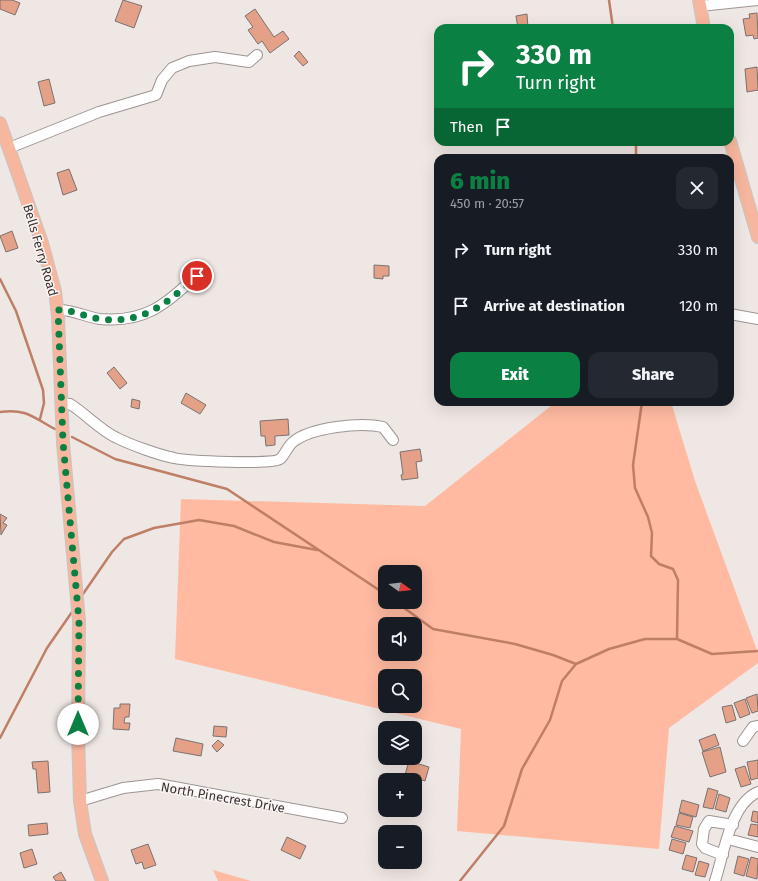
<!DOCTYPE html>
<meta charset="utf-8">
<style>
body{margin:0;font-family:"Fira Sans",sans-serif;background:#242831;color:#f1f3f6;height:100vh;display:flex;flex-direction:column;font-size:15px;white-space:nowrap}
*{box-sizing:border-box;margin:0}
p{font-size:13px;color:#9ea1a6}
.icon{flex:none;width:22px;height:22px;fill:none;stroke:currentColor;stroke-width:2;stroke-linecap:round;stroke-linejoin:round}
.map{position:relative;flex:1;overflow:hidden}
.sheet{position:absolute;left:434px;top:154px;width:300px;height:252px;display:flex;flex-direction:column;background:#171b24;border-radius:12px;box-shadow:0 4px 16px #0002}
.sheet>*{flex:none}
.guide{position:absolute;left:434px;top:24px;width:300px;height:122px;border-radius:12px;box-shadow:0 4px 16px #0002;background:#0b8043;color:#fff;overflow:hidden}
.needle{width:26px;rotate:104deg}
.controls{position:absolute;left:378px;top:565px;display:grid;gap:8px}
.controls a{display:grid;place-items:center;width:44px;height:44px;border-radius:8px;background:#171b24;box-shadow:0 4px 16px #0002;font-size:20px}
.pin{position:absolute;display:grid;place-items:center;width:34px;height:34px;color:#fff;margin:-17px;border:2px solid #fff;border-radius:50%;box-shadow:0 1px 4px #0007}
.me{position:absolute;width:44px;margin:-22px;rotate:0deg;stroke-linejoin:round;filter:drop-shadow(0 0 3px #0008)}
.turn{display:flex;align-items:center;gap:14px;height:84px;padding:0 16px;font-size:18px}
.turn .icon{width:52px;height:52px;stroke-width:2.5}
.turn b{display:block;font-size:28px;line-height:34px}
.then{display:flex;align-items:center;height:38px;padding:0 16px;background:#0003;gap:8px;font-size:15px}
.round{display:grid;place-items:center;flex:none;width:42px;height:42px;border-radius:12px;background:#242831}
.head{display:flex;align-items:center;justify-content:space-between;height:68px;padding:0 16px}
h1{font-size:24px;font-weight:800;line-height:30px;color:#0b8043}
.action{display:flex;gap:8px;margin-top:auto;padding:8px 16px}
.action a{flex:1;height:46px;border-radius:12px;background:#0b8043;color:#fff;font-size:16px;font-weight:800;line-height:46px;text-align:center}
.action a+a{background:#242831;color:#f1f3f6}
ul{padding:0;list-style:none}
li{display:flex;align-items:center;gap:12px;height:56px;padding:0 16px}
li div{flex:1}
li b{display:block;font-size:15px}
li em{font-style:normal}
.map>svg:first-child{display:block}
.green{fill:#ffbaa1;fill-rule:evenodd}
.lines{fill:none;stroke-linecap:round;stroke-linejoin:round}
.stream{stroke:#bf7e66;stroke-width:2.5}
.building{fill:#e4a187;stroke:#797270}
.minor-casing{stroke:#9c9592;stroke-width:12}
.major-casing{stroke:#c7c6c6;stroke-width:14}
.minor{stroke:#fff;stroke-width:10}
.major{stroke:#f7b69e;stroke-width:12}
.route{stroke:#0b8043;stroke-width:7;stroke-dasharray:0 12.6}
.labels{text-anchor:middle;stroke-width:3;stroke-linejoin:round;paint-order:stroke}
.street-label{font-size:13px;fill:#383534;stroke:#fcf4f2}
</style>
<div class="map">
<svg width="758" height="881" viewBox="0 0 758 881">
<rect width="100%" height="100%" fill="#efe7e4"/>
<path class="green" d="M 556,402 L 671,402 L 695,481 L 758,653 L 758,663 L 669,728 L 659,849 L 457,831 L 461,729 L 175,659 L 181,499 L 425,506 ZM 385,572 L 415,572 L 415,602 L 385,602 ZM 385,624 L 415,624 L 415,654 L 385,654 ZM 385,676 L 415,676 L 415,706 L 385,706 Z
M 213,870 L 251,881 L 218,881 Z"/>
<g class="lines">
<path class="stream" d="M 609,0 L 613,28
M 636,142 L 636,158
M 0,279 L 16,311 L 43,390 L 44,403 L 40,419
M 642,402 L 633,465 L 635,488 L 648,517 L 652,533 L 651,556 L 659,564 L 673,569 L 678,580 L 677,639
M 0,412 C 26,408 34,418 55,429
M 72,437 L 115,459 L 227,489 L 385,594
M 83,594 L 112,552 L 124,539 L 154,528 L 199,520 L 234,526 L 274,542 L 317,550
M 396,602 L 433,629 L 515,644 L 553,655 L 576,664
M 0,738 L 47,648 L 72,612
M 460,881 L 504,826 L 522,769 L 550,720 L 562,681 L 576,664 L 609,649 L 645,639 L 677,639 L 712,654 L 758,651"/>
</g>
<path class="building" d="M 0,0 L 12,0 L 20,3 L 15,15 L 0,9 Z
M 123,0 L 142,6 L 134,28 L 115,21 Z
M 255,9 L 274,37 L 283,31 L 289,39 L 270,53 L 262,41 L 258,44 L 248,30 L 253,27 L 245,16 Z
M 757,13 L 758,38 L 754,39 L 753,35 L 746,36 L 743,19 L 750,18 L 749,14 Z
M 527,14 L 528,28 L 518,28 L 516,16 Z
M 299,51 L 308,62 L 303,66 L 294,56 Z
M 757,67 L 758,90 L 747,92 L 745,69 Z
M 49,79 L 55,103 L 44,106 L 38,82 Z
M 69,169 L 77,190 L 63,195 L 57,173 Z
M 12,231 L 18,248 L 6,252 L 0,236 Z
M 374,265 L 389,266 L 389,276 L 383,276 L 383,279 L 374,278 Z
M 114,367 L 127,383 L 120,389 L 107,373 Z
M 186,393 L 206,405 L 200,414 L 181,403 Z
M 132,399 L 140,401 L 139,409 L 131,407 Z
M 288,419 L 289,435 L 275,436 L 275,445 L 266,446 L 265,436 L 261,436 L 260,421 Z
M 420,449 L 422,461 L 416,462 L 418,478 L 402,480 L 401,475 L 403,474 L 400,452 Z
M 0,514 L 7,518 L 3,523 L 7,525 L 1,535 Z
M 757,694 L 758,711 L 752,713 L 746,698 Z
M 745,699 L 750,714 L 740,718 L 734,703 Z
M 120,704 L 130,704 L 129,717 L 125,717 L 124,723 L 130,723 L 129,730 L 113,729 L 114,708 L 120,708 Z
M 732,705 L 736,720 L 726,723 L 722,707 Z
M 214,726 L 227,727 L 226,737 L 213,736 Z
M 715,734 L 719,745 L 703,751 L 699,740 Z
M 176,738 L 203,744 L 201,756 L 173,751 Z
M 218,740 L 224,745 L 217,752 L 212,746 Z
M 720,747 L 726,772 L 710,777 L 702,752 Z
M 758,760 L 758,778 L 751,780 L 747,762 Z
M 48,761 L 50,792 L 38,793 L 36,769 L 33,769 L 32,762 Z
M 409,761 L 429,767 L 425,781 L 405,775 Z
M 745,766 L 751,784 L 741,787 L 735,769 Z
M 708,788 L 718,791 L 713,809 L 703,807 Z
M 719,794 L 730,798 L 726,812 L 715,809 Z
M 682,800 L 699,805 L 696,817 L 679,812 Z
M 753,811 L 758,812 L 758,823 L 751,821 Z
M 679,813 L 693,817 L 690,828 L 676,825 Z
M 47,823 L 48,834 L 29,836 L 28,825 Z
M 751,824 L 758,825 L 758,837 L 748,835 Z
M 675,826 L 693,831 L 689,842 L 671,837 Z
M 287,837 L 306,846 L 300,859 L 281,850 Z
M 672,839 L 686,843 L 683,854 L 669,850 Z
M 148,844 L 156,865 L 144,869 L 142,862 L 136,864 L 131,850 Z
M 32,849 L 37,864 L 24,868 L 20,853 Z
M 686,855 L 697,858 L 693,872 L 682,869 Z
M 738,856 L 749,859 L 744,876 L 734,873 Z
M 751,857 L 758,859 L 757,879 L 746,876 Z
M 699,861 L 709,864 L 705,877 L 695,875 Z
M 61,872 L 66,881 L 56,881 L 53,877 Z"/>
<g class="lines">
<defs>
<path id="minor" d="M 700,6 L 758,0
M 9,148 L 99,112 L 156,95 L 162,80 L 172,68 L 189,61 L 215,57 L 249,62 L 257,55
M 58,310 C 71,309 86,317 100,319 C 144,323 166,305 197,275
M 730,314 L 758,319
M 61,403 L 70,404 C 86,414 100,430 117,438 C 131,445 159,455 174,458 C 187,461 272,465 280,459 C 285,455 287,447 293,442 C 311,427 361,422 383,427 L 393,440
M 743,741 L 753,727 L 758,726
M 80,801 L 123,788 L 158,784 L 342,818
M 728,839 L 758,847
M 723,855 L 705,848 L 702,844 L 704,829 L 709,821 L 733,825
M 715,881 C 724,854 730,804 758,792"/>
<path id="major" d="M 699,0 L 704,28
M 0,123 L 42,243 L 55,291 L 58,316 L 63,443 L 79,621 L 78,734 L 80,801 L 85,834 L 102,881
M 730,141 L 758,237"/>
</defs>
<use href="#minor" class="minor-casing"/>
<use href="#major" class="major-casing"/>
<use href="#minor" class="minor"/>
<use href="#major" class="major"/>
</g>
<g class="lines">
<path class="route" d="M 78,724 L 79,621 L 63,442 L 58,310 C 71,309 86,317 100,319 C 144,324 166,304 197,276"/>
</g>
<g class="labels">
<g class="street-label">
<text transform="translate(41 250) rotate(74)" y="5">Bells Ferry Road</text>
<text transform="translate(223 797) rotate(10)" y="5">North Pinecrest Drive</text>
</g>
</g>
</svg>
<div class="controls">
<a><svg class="needle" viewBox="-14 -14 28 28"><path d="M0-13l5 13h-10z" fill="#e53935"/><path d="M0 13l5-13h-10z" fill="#9ea1a6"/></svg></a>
<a><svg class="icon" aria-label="sound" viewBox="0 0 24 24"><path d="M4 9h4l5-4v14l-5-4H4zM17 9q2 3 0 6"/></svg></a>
<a><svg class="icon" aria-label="search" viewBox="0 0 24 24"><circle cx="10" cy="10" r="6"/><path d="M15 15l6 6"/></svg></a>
<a><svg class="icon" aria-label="layers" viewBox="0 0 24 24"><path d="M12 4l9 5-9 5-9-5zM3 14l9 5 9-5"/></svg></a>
<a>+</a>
<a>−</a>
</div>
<div class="pin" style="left:197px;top:276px;background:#d93025"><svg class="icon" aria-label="arrive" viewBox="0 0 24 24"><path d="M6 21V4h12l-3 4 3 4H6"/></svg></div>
<svg class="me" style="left:78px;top:724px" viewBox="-20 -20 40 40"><circle r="19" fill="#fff"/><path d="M0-13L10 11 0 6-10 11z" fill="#0b8043"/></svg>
<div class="guide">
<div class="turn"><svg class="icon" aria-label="right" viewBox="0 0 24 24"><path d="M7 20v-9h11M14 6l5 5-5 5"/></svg><div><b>330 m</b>Turn right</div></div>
<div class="then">Then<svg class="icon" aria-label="arrive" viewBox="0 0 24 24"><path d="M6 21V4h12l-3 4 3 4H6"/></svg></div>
</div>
<section class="sheet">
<div class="head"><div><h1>6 min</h1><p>450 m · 20:57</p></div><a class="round"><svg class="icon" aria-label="close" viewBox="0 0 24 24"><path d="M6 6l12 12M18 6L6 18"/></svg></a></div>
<ul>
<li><svg class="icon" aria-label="right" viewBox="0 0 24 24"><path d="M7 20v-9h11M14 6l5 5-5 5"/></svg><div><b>Turn right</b></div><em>330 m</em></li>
<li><svg class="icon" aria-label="arrive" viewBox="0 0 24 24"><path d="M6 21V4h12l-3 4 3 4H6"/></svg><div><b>Arrive at destination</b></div><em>120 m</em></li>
</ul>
<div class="action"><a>Exit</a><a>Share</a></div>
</section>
</div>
